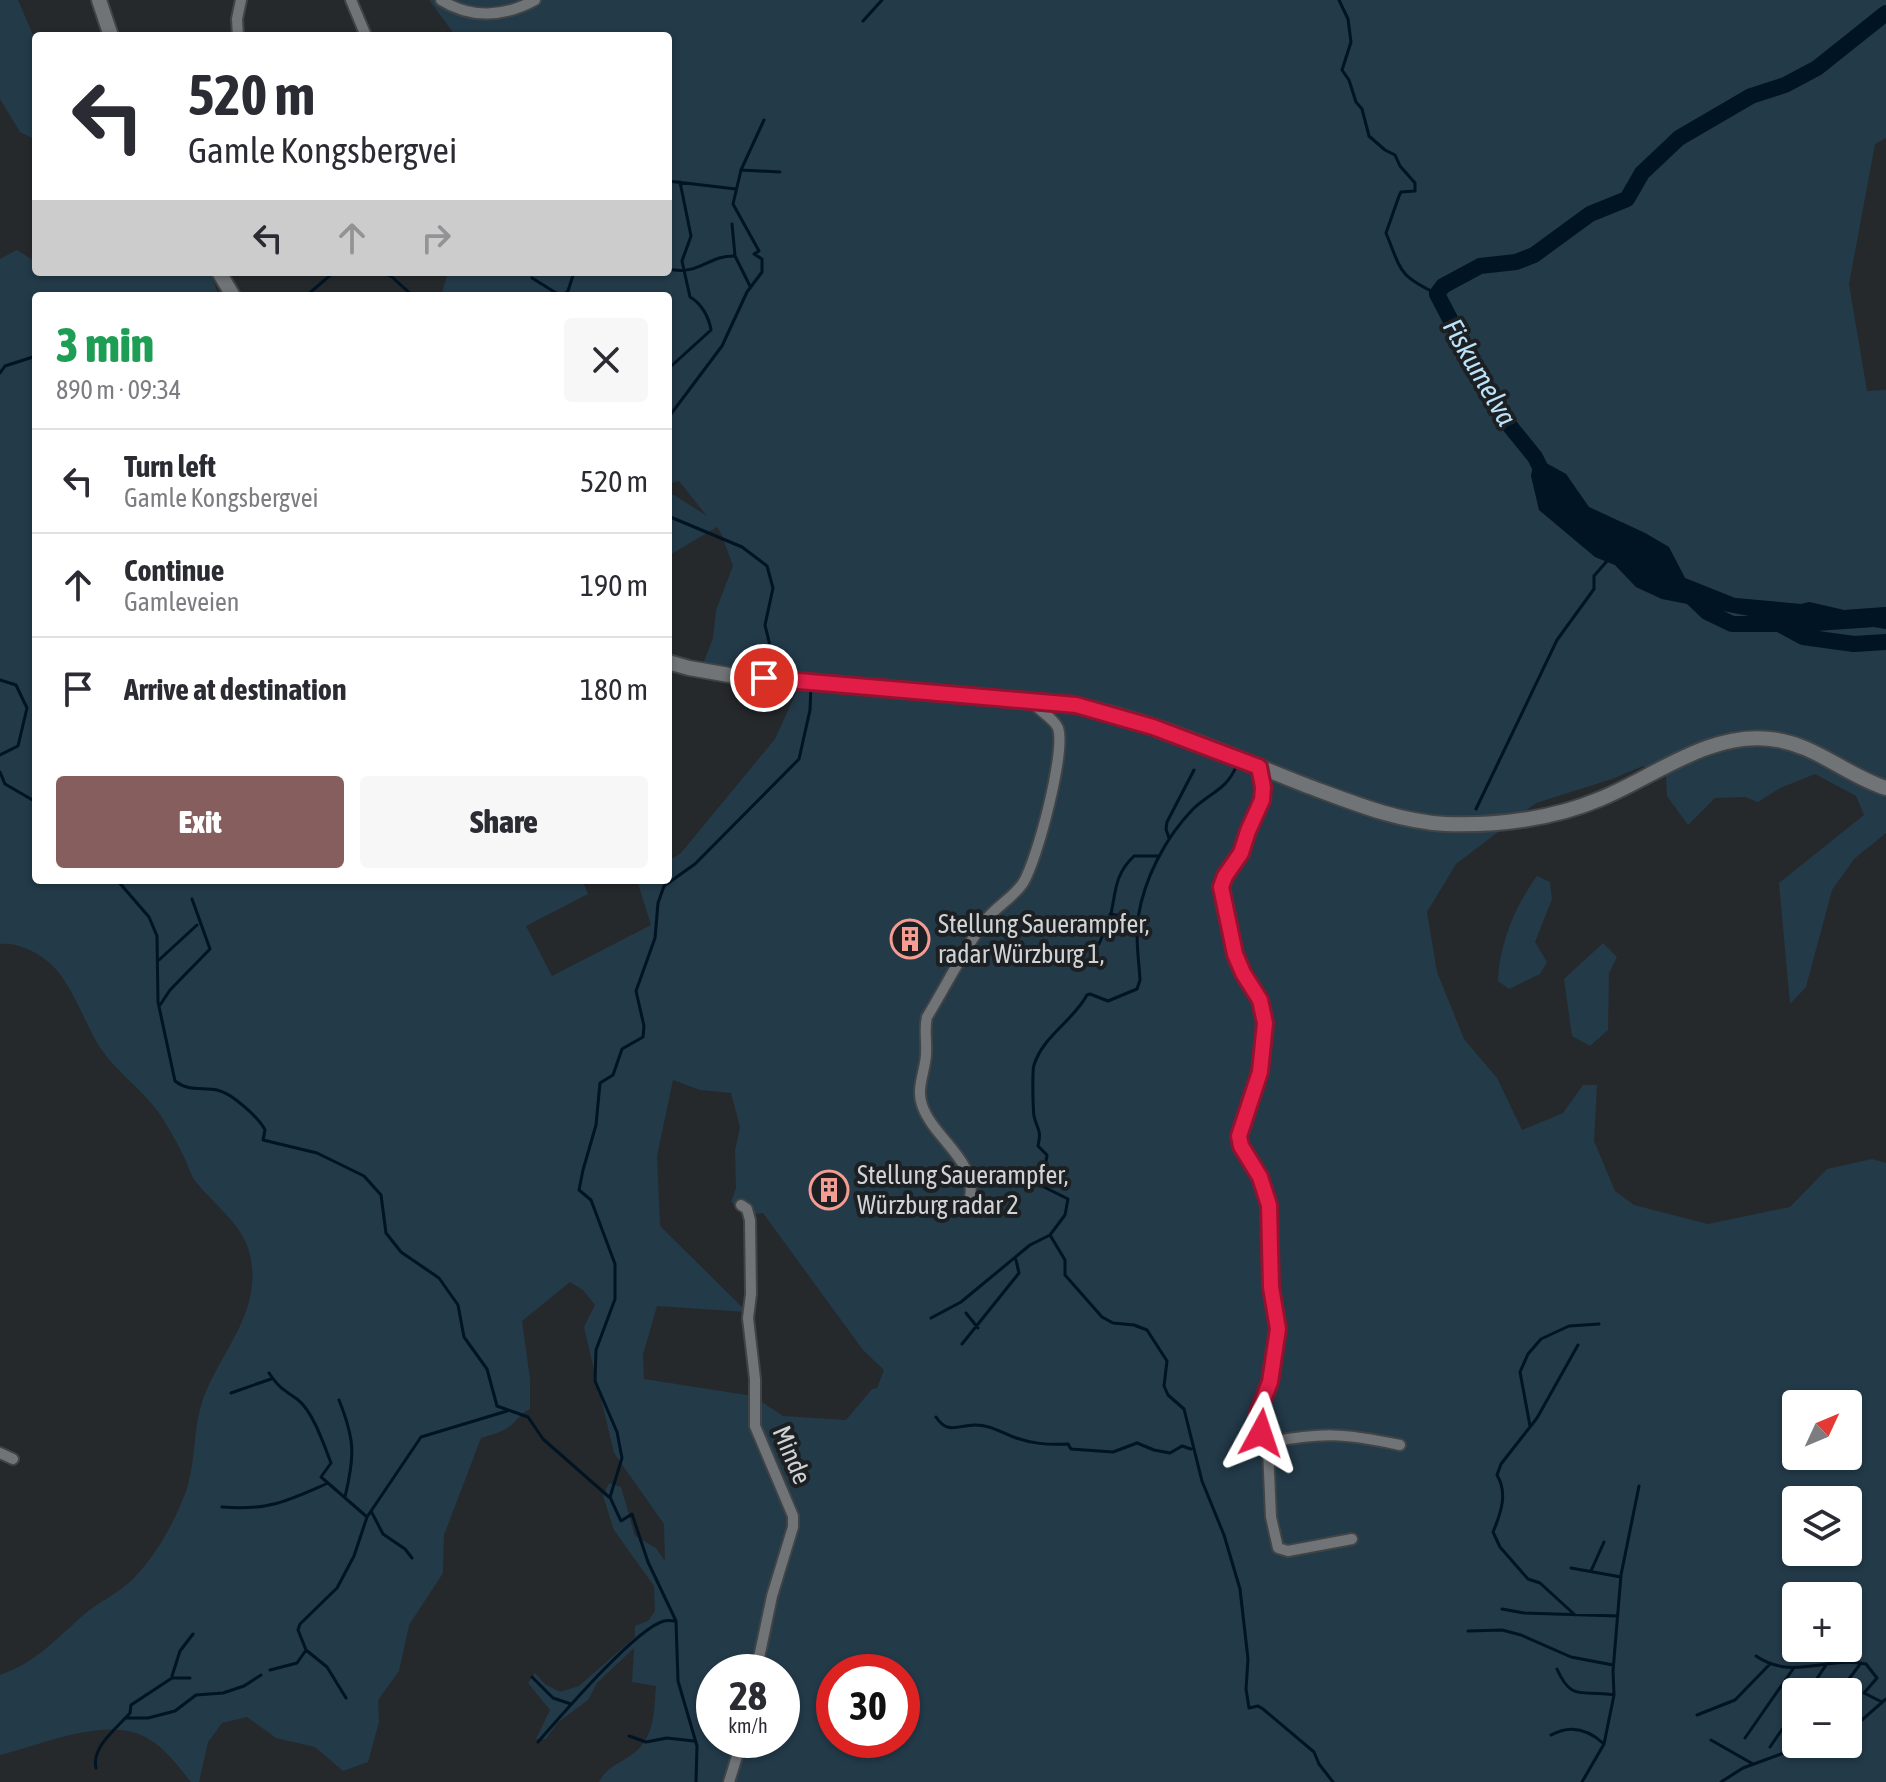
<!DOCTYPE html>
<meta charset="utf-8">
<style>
body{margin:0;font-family:"Asap Condensed",sans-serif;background:#f7f7f7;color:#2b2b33;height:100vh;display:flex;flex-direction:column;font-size:30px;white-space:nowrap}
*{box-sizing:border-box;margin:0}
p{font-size:26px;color:#7c7c81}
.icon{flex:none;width:44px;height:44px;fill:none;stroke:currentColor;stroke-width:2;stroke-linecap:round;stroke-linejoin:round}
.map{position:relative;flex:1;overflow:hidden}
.sheet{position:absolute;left:32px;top:292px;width:640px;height:592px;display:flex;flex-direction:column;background:#fff;border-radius:8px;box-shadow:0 2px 6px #0004}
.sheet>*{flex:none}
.banner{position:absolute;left:32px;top:32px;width:640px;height:244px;border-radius:8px;box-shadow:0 2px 6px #0004;background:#fff;color:#2b2b33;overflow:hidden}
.needle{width:52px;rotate:46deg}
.tools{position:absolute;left:1782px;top:1390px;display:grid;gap:16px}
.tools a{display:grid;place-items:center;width:80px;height:80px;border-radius:8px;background:#fff;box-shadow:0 2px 6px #0004;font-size:40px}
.speed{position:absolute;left:696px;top:1654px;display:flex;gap:16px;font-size:40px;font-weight:700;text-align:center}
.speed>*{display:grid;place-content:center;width:104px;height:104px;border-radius:50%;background:#fff;box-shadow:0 2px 6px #0004;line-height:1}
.speed small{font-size:20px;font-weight:400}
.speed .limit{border:12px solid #d22;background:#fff;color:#111}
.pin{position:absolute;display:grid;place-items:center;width:68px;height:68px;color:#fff;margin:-34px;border:4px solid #fff;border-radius:50%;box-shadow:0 2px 8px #0007}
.me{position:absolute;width:88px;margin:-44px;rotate:5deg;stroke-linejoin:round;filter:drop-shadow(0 0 6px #0008)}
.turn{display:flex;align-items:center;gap:28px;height:168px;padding:0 24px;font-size:36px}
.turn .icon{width:104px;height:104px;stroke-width:2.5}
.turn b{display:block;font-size:56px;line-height:68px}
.lanes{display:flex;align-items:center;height:76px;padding:0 24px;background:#0003;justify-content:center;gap:40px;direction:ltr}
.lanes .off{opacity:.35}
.round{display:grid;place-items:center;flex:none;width:84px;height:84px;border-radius:8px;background:#f7f7f7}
.overview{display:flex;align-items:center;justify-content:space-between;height:136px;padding:0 24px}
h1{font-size:48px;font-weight:800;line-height:60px;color:#1e9e55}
.action{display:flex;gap:16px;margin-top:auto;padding:16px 24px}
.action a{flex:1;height:92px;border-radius:8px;background:#865e5e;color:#fff;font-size:32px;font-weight:800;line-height:92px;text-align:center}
.action a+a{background:#f7f7f7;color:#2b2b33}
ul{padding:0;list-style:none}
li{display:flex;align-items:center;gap:24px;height:104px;padding:0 24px;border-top:2px solid #e1e1e2}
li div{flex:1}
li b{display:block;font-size:30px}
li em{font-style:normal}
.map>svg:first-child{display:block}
.green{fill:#233a49;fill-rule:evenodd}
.water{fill:#001423}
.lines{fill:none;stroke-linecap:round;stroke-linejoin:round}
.stream{stroke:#001423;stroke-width:3}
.river{stroke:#001423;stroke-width:16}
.minor-casing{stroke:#404446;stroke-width:14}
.secondary-casing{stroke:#404446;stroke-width:18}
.minor{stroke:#707477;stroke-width:10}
.secondary{stroke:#707477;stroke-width:14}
.route-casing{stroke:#92132f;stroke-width:20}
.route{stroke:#e11d48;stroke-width:14}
.labels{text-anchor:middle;stroke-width:8;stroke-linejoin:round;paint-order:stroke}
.poi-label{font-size:26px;fill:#d0d2d4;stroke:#1c2022;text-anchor:start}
.street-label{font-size:26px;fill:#d0d2d4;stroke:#1c2022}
.water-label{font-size:28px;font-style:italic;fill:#bce2f9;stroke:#1c2022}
</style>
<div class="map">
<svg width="1886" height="1782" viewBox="0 0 1886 1782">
<rect width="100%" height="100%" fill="#25292c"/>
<path class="green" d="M 0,0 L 18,0 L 36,42 L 36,140 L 20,132 L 0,99 Z
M 429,0 L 1886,0 L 1886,138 L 1875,144 L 1849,284 L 1867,391 L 1886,390 L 1886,607 L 1844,610 L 1809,602 L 1801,604 L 1735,598 L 1685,578 L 1668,547 L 1645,533 L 1588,507 L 1566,474 L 1535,457 L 1531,476 L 1595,557 L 1615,565 L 1636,587 L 1662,599 L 1770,620 L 1800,632 L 1874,627 L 1886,629 L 1886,833 L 1854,859 L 1832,890 L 1806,987 L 1790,1004 L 1779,883 L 1864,815 L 1856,796 L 1815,774 L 1780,788 L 1758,802 L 1745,797 L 1715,798 L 1688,825 L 1667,796 L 1666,776 L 1643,766 L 1612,779 L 1536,803 L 1456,864 L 1427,912 L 1437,972 L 1464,1039 L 1497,1078 L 1522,1130 L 1563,1113 L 1583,1085 L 1597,1085 L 1594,1141 L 1615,1191 L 1634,1205 L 1708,1224 L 1790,1207 L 1827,1169 L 1872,1159 L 1886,1163 L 1886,1782 L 599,1782 C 607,1766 620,1764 634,1753 C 655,1737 654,1710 656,1686 L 632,1682 L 634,1648 L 597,1683 L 588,1700 L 557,1723 L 546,1739 L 536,1739 L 550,1710 L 528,1683 L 535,1673 L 545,1684 L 560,1692 L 579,1686 L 635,1637 L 635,1626 L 648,1621 L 655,1611 L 654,1586 L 614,1530 L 603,1496 L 609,1483 L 621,1487 L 635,1536 L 656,1548 L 665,1561 L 664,1524 L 614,1453 L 584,1327 L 595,1305 L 583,1290 L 570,1282 L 522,1321 L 530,1379 L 530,1409 C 520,1413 518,1420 509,1427 C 501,1433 490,1435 481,1438 L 444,1535 L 443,1573 L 409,1625 L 399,1671 L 378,1700 L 379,1722 L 368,1762 L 343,1771 L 315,1747 L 276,1738 L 247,1717 L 222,1723 L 208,1742 L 199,1782 L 191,1782 C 179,1767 164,1747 147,1738 C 108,1715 41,1745 0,1755 L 0,1675 C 36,1663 59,1636 87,1612 C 101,1601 118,1593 131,1581 C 155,1557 173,1525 185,1494 C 197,1462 192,1425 205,1394 C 224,1348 260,1312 251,1260 C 246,1226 216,1207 196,1182 C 190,1174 188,1164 183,1155 C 176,1141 168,1126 159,1113 C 142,1089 115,1071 99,1046 C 84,1021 74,989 54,967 C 41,954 19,942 0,944 L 0,259 L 17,250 L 36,262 L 36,272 L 99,272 L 101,276 L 105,272 L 210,272 L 219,296 L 36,296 L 36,880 L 582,880 L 588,894 L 526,926 L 552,976 L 651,925 L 637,880 L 668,880 L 668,861 L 681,853 L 775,739 L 803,677 L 703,664 L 713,638 L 716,610 L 733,566 L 721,533 L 717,527 L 668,556 L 668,494 L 674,495 L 707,516 L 679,481 L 668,484 L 668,296 L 441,296 L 448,272 L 668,272 L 668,36 L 451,36 L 452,31 ZM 673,1080 L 700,1090 L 731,1093 L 740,1127 L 735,1151 L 736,1188 L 731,1202 L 746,1215 L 763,1213 L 863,1350 L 884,1370 L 877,1388 L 872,1389 L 846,1420 L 783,1416 L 753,1396 L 644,1379 L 643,1355 L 657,1306 L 747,1312 L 660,1226 L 657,1156 ZM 1796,1404 L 1848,1404 L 1848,1456 L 1796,1456 ZM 1796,1500 L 1848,1500 L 1848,1552 L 1796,1552 ZM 1796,1596 L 1848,1596 L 1848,1648 L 1796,1648 ZM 714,1672 L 782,1672 L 782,1740 L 714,1740 ZM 834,1672 L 902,1672 L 902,1740 L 834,1740 ZM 1796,1692 L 1848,1692 L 1848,1744 L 1796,1744 Z
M 1537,876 L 1550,882 L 1552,899 L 1535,942 L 1547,962 L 1540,974 L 1509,989 L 1498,981 C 1499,945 1515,906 1537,876 Z
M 1603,943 L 1617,957 L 1609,973 L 1608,1030 L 1590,1046 L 1572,1036 L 1564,979 Z"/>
<path class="water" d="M 1535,457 L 1566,474 L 1589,507 L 1645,533 L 1669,547 L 1685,578 L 1735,598 L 1801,604 L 1809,602 L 1844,610 L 1886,607 L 1886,629 L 1874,627 L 1800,632 L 1770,620 L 1662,599 L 1636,587 L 1615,565 L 1595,557 L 1539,510 L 1531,476 Z"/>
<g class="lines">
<path class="stream" d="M 1339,0 L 1348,19 L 1351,42 L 1342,70 L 1349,80 L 1356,102 L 1362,109 L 1369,136 L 1385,150 L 1395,155 L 1400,166 L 1415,183 L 1415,191 L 1401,192 L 1399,196 L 1386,233 C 1402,272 1398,275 1437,294
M 863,21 L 882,0
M 741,170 L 780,172
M 668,181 L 736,189
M 732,224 L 735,256
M 668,269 C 700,276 708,255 735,256 L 750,286
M 381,272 L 392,277 L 413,296
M 532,278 L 561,296
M 306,296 L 334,272
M 563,296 L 568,291 L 574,272
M 668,369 L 711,330 C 709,317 701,303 690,297 L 682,261 L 691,236 L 680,182
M 0,373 L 5,366 L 36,356
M 668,418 L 722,346 L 747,292 L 762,272 L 762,259 L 754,254 L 759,251 L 733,204 L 741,170 L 764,120
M 668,516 L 742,547 L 767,566 L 773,588 L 765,625 L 771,650 L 788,661
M 0,680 L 16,685 L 27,708 L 18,746 L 0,755
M 0,772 L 5,784 L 36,802
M 1476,809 L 1557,640 L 1594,589 L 1594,576 L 1607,561
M 1169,838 L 1166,829 L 1167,822 L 1194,770
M 117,880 L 149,917 L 157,936 L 158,1002 L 175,1081 C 189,1092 202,1087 217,1090 C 232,1093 259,1118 265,1130 L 263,1140 L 317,1153 L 364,1176 L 381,1195 L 386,1233 L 401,1252 L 439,1278 L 458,1305 L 464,1337 L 487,1369 L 497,1406 L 528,1417 L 543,1439 L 609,1497
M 1110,914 L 1138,919
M 1099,944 C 1103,934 1108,924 1111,914 C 1116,890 1115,874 1134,856 L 1159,856
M 159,960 L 197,925
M 160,1005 L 170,990 L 210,949 L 192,899
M 1050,1235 L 1065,1260 L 1065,1275 L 1102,1317 L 1113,1323 L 1134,1325 L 1147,1330 L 1167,1361 L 1164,1386 L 1168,1395 L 1184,1409 L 1202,1481 L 1224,1535 L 1240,1589 L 1248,1659 L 1246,1689 L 1249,1708 L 1258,1706 L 1263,1709 L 1314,1752 L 1319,1764 L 1333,1782
M 966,1313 L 978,1328
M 931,1318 L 961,1302 L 1030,1245 L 1050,1235 L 1065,1215 L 1068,1199 L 1042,1186 L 1047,1155 L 1038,1146 C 1042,1129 1037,1130 1034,1116 C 1033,1109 1032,1071 1034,1065 C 1043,1036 1073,1021 1087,995 L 1090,994 L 1108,1001 L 1137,989 L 1140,980 C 1139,960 1135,938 1138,918 C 1144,879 1165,838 1193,809 C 1211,792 1226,790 1236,767
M 962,1344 L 1019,1273 L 1016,1260
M 269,1373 C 280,1389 283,1389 297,1399 C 313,1411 324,1445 331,1463 L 321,1477 L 328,1483
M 231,1393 L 271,1379
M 339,1400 C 355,1440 355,1455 345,1497
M 936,1417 C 948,1435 957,1425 975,1425 C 990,1425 998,1431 1011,1436 C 1031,1444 1048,1445 1068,1444 L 1071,1449 L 1113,1452 L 1137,1443 L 1154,1450 L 1170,1453 L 1182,1446 L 1191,1449
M 1530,1426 L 1520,1372 L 1528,1354 L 1541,1339 L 1569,1326 L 1599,1324
M 222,1507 C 268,1511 287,1501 328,1483 L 367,1517
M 371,1511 L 383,1534 L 405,1549 L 412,1558
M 1571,1568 L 1621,1577
M 1591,1571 L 1604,1542
M 1502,1609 L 1524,1613 L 1618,1616
M 1575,1615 L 1540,1583 L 1528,1579 L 1500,1547 L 1493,1532 C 1501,1513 1508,1493 1497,1475 L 1501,1464 L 1537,1418 L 1578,1345
M 1468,1631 L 1502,1630 L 1521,1635 L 1571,1657 L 1613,1665
M 306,1650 L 327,1667 L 346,1698
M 1756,1656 C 1793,1681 1825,1656 1866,1664 L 1877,1678 L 1864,1693 L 1882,1702
M 1557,1669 C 1572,1703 1582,1689 1614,1695
M 270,1670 L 297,1663 L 306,1650 L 298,1630 L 300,1624 L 337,1588 L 354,1556 L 367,1517 L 421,1437 L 507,1411
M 172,1676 L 180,1651 L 193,1634
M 532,1677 L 553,1698 L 571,1704
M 1808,1692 L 1828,1662
M 1839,1692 L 1861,1663
M 1697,1715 L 1735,1700 L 1770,1664
M 126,1718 L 148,1718 L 175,1711 L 196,1695 L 223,1693 L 244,1686 L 261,1675
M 1848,1732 L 1886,1699
M 1551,1735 C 1571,1724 1588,1729 1604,1744
M 629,1736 L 646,1742 L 667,1738 L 694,1741
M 1745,1738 L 1793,1669
M 1711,1740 L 1753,1764
M 538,1742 C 560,1717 636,1628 664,1621 C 668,1620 672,1621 676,1621
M 1770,1747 L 1796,1709
M 96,1768 C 91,1747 117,1728 130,1713 L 131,1705 L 172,1678 L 190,1678
M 696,1782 L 697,1746 L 678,1681 L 676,1621 L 648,1562 L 632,1514 L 621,1521 L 610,1497 L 622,1458 L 617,1432 L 595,1381 L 596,1350 L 615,1299 L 615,1264 L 591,1200 L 579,1190 L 583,1170 L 596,1125 L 600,1083 L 613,1075 L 622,1049 L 643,1037 L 644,1026 L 636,991 L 655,938 L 658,903 L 664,886 L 695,864 L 799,759 L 810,710 L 811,685
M 1582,1782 L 1604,1744 L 1614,1695 L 1613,1671 L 1621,1575 L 1639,1486
M 1721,1782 L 1743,1768 L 1808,1744"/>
<path class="river" d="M 1544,475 L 1535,457 L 1505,420 L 1494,400 L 1473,371 L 1462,342 L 1437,294 L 1443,286 L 1480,266 L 1516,262 L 1534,255 L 1590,214 L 1627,199 L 1642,173 L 1679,138 L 1751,96 L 1785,85 L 1817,68 L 1886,13
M 1686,592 L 1707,612 L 1732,624 L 1779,624 L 1803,637 L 1854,644 L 1886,642"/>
<defs>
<path id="minor" d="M 351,0 L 366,36
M 441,0 C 471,19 504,17 535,0
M 238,36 L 237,19 L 241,0
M 1259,767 L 1263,787 L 1260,804 L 1248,831 L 1241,853 L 1225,876 L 1221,887 L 1235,954 L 1243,973 L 1260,1000 L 1265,1023 L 1260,1072 L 1239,1136 L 1241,1146 L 1260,1177 L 1269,1205 L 1271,1287 L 1278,1329 L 1270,1382 L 1260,1404 L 1258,1424 L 1268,1449 L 1271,1517 L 1278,1548 L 1288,1551 L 1352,1539
M 970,1198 C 977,1160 933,1138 922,1105 C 916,1089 925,1071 926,1055 C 927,1042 924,1029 927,1017 C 946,986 963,951 984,922 C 995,907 1013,898 1023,883 C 1037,861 1066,751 1058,728 C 1053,717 1039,712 1033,702
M 741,1205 L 747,1209 L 750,1220 L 751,1294 L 748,1318 L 755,1379 L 755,1426 L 793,1516 L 793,1527 L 772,1596 L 756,1672
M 1266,1443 C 1321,1432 1344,1433 1400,1445
M 0,1453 L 13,1459
M 729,1782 L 742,1740"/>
<path id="secondary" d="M 99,0 L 111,36
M 219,272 L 233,296
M 668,662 L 689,668 L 735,676 L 1076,705 C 1155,721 1231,756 1305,785 C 1351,802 1396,821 1445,824 C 1496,826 1553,819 1600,799 C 1654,777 1708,732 1770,739 C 1814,743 1845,775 1886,788"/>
</defs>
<use href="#minor" class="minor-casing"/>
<use href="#secondary" class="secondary-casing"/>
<use href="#minor" class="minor"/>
<use href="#secondary" class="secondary"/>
</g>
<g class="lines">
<defs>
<path id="route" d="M 764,678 L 1076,705 L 1153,727 L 1259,767 L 1263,787 L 1262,800 L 1248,831 L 1241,853 L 1225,876 L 1221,887 L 1235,954 L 1243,973 L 1260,1000 L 1265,1023 L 1260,1072 L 1239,1136 L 1241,1146 L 1260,1177 L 1269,1205 L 1271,1287 L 1278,1329 L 1270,1382 L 1258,1413 L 1261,1433"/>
</defs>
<use href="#route" class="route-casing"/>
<use href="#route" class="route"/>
</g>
<defs>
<symbol id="building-ring" viewBox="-11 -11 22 22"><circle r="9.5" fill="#1c2022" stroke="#f59c93" stroke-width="1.5"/><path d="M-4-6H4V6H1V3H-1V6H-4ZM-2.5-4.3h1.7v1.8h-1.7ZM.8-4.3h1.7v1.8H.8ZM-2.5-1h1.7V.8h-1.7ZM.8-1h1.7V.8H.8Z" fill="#f59c93"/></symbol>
</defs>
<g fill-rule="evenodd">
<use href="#building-ring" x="888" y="917" width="44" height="44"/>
<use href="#building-ring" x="807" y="1168" width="44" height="44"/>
</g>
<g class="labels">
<g class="poi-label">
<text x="938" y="933">Stellung Sauerampfer,<tspan x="938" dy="30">radar Würzburg 1,</tspan></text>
<text x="857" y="1184">Stellung Sauerampfer,<tspan x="857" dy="30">Würzburg radar 2</tspan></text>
</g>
<g class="street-label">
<text transform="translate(792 1455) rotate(67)" y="9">Minde</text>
</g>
<g class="water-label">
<text transform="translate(1480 372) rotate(60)" y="10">Fiskumelva</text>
</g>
</g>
</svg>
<div class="tools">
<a><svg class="needle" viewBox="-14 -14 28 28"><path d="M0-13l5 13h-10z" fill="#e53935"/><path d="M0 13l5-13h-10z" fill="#7c7c81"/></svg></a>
<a><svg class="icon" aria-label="layers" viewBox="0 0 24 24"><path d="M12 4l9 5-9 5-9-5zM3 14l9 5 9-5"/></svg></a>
<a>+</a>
<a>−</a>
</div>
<div class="speed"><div>28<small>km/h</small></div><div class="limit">30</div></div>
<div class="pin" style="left:764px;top:678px;background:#d93025"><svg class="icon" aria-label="arrive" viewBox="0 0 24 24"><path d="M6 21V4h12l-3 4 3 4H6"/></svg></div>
<svg class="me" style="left:1261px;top:1433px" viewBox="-20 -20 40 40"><path d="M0-17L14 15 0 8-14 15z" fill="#e11d48" stroke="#fff" stroke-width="4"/></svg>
<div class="banner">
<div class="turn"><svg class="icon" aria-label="left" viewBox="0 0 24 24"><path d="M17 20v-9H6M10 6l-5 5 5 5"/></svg><div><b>520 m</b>Gamle Kongsbergvei</div></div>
<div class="lanes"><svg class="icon" aria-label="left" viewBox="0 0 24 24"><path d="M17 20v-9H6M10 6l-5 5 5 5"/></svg><svg class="icon off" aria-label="ahead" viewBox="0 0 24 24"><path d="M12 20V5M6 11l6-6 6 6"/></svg><svg class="icon off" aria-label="right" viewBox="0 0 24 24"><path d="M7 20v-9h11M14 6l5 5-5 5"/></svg></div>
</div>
<section class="sheet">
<div class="overview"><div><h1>3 min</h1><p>890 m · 09:34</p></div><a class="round"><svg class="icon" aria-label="close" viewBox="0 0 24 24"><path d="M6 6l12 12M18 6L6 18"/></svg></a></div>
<ul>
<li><svg class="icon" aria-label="left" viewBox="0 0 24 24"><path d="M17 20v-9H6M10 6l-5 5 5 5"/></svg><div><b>Turn left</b><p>Gamle Kongsbergvei</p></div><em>520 m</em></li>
<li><svg class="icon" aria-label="ahead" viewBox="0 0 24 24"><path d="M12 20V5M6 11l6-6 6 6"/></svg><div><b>Continue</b><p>Gamleveien</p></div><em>190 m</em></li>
<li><svg class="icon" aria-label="arrive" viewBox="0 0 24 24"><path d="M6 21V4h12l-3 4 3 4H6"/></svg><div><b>Arrive at destination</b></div><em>180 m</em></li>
</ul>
<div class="action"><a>Exit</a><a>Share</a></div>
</section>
</div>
